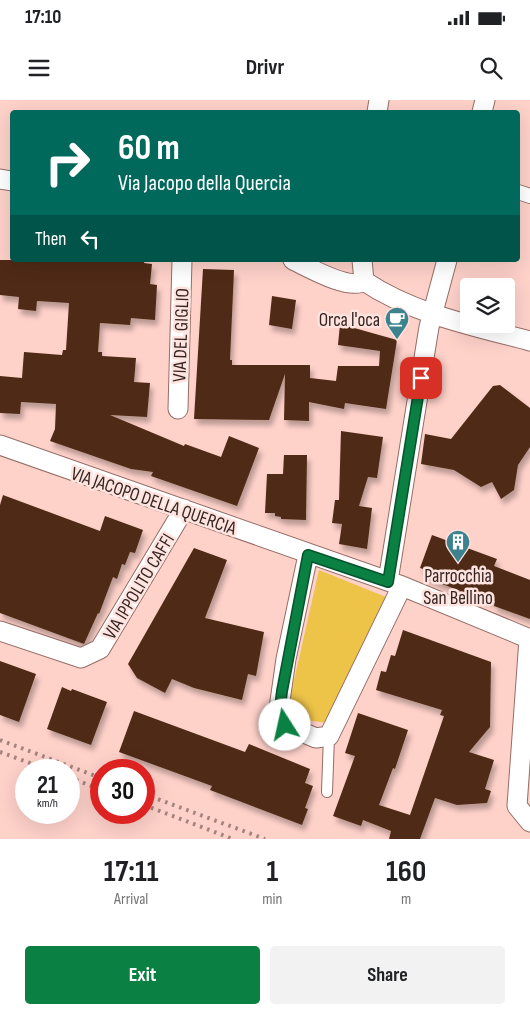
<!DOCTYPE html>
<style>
body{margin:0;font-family:"Sofia Sans Condensed",sans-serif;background:#f2f2f2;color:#202124;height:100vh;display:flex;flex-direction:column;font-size:19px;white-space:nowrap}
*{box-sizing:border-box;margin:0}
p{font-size:16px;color:#757577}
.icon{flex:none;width:28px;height:28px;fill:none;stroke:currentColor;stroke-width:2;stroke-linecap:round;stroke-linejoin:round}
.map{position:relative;height:739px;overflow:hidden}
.details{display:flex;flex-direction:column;background:#fff;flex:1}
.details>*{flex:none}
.banner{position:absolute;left:10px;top:10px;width:510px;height:152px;border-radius:5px;box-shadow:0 5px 20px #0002;background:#00695c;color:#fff;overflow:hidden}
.buttons{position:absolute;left:460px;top:178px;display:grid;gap:10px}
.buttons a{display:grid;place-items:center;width:55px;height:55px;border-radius:5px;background:#fff;box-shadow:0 5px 20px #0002;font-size:25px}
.speed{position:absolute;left:15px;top:659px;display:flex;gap:10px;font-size:25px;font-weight:700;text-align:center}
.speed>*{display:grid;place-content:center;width:65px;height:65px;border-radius:50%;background:#fff;box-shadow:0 5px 20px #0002;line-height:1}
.speed small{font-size:12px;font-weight:400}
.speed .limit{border:8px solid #d22;background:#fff;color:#111}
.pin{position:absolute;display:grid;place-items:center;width:42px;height:42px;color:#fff;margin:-21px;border-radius:10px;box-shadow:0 2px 8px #0006}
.me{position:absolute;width:55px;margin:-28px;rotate:350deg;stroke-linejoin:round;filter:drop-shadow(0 0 4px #0008)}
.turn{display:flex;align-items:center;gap:18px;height:105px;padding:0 25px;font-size:22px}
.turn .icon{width:65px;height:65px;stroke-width:2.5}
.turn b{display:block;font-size:35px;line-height:42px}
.then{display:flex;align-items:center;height:48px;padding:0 25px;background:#0003;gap:10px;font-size:19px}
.eta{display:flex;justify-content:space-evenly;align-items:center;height:85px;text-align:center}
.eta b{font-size:30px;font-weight:700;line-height:35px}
.primary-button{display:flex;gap:10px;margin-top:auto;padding:10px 25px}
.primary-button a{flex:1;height:58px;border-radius:5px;background:#0b8043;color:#fff;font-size:20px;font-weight:700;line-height:58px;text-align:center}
.primary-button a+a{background:#f2f2f2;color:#202124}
.status{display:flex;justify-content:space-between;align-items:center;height:35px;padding:0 25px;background:#fff;direction:ltr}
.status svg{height:14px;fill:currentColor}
header{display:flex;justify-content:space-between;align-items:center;height:65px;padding:0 25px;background:#fff;font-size:22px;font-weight:700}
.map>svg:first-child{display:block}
.green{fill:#edc348}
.building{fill:#502b15;filter:url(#shadow)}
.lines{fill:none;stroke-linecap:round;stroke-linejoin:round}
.service-casing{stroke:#946d66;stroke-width:12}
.pedestrian-casing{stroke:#946d66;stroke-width:16}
.minor-casing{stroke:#946d66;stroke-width:21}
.service{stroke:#fff;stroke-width:10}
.pedestrian{stroke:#fff;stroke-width:14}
.minor{stroke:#fff;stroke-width:19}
.rail{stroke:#a3837e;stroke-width:4;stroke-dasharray:2.5 5;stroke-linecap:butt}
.route-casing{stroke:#07532c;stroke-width:12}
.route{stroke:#0b8043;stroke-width:9}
.labels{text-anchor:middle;stroke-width:5;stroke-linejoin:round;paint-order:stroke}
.poi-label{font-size:19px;fill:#352522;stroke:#fee3de;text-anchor:end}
.street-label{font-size:19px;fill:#352522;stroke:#fee3de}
</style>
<div class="status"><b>17:10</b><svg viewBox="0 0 49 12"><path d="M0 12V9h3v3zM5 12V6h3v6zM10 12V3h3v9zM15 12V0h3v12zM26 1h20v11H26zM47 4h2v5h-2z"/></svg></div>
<header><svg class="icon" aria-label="menu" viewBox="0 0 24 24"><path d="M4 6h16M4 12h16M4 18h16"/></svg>Drivr<svg class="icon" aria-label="search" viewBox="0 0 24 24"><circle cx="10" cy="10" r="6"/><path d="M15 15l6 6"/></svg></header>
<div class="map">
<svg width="530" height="739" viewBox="0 0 530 739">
<defs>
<filter id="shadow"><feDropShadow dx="3" dy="5.5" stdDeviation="2.5" flood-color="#0004"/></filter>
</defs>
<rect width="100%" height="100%" fill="#fed1c9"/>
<path class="green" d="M 319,470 L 386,497 L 327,623 L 306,620 L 288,607 Z"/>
<path class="building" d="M 0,160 L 145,160 L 144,163 L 152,164 L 150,184 L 157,185 L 155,220 L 131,218 L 130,225 L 100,223 L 98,252 L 102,252 L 102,256 L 136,258 L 134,282 L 150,283 L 147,317 L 110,315 L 184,346 L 185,344 L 221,357 L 229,336 L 259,348 L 237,406 L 151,376 L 153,372 L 131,369 L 50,341 L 55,329 L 56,304 L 21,302 L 20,314 L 0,313 L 0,276 L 22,278 L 24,252 L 62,255 L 63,250 L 66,250 L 69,203 L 37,201 L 36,211 L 18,209 L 19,197 L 0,195 Z
M 203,169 L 234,170 L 230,260 L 232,260 L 232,265 L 310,265 L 310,278 L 336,281 L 338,266 L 379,266 L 380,251 L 338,245 L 340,224 L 397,240 L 386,309 L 345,303 L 344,309 L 309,302 L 309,321 L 284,320 L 285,274 L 269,320 L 194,319 Z
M 272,196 L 296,200 L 292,229 L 269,225 Z
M 500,285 L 530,308 L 530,347 L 518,365 L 514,390 L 501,399 L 492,382 L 481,387 L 454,370 L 421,364 L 425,334 L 451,339 L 493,286 Z
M 341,331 L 383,337 L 377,378 L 368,377 L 359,406 L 372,408 L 367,449 L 339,444 L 342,424 L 332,423 L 335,400 L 339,400 Z
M 284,355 L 307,355 L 306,420 L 281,419 L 281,417 L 275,416 L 275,413 L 265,413 L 267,374 L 283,374 Z
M 3,395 L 100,431 L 105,416 L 143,430 L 135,453 L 130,452 L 125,465 L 122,464 L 117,479 L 113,477 L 99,514 L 98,513 L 84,544 L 0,513 L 0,405 Z
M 432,435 L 497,459 L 494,466 L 530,480 L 530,519 L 494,506 L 495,501 L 479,498 L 426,478 L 429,471 L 420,468 Z
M 194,448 L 227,460 L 205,518 L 264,532 L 256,576 L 248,574 L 242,600 L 194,588 L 172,579 L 165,593 L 137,578 L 128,564 Z
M 403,530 L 491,562 L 490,627 L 469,652 L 494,660 L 485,689 L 491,691 L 487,703 L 457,705 L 435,698 L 420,739 L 389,739 L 391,731 L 363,720 L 361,726 L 333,716 L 355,656 L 345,653 L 358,613 L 408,630 L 395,669 L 393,668 L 379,705 L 410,715 L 444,616 L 440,615 L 442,610 L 376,590 L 381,571 L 386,572 L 391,555 L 395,556 Z
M 0,561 L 36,574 L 19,622 L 0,615 Z
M 62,587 L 71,591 L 72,589 L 107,602 L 91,645 L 47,629 Z
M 134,611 L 245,652 L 249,644 L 310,669 L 305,683 L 313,686 L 305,708 L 308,709 L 302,725 L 210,690 L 212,686 L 119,652 Z"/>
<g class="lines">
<defs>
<path id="service" d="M 327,692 L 329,636"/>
<path id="pedestrian" d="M 518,92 L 530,96"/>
<path id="minor" d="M 377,12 L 379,0
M 482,12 L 485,0
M 0,79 L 12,81
M 293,160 C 308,167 349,191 364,181
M 362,160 L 364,181 C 413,214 474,226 530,241
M 178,309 L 182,160
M 0,345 L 402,486 L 530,539
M 308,455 L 286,559 L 279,608 L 285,625 L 316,638 L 329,636 L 402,486
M 388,481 L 429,227 L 447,160
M 0,531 L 81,558 L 100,549 L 184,409
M 529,539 L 517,706 L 530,722"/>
</defs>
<use href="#service" class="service-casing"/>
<use href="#pedestrian" class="pedestrian-casing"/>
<use href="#minor" class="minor-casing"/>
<use href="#service" class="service"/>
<use href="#pedestrian" class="pedestrian"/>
<use href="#minor" class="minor"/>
<path class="rail" d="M 0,640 L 101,678
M 0,652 L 49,670
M 69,677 L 101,690
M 144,694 L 265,739
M 144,705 L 233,739"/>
</g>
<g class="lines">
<defs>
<path id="route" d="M 285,625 L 280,608 L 282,591 L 308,455 L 388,482 L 421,278"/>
</defs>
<use href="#route" class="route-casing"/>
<use href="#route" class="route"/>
</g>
<defs>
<symbol id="cafe-pin" viewBox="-11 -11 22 30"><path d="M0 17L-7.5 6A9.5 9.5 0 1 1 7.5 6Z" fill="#3d838f" stroke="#fee3de"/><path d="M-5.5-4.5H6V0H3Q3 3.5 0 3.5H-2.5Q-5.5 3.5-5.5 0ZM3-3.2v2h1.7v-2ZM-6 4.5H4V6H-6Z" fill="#fff"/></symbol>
<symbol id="building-pin" viewBox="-11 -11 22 30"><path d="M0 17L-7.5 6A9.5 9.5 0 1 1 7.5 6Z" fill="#3d838f" stroke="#fee3de"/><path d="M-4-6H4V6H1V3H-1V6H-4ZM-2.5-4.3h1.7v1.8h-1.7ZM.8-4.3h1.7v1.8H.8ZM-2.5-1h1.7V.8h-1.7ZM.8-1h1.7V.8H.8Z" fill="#fff"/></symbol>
</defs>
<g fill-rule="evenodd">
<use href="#cafe-pin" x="383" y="205" width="28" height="38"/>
<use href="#building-pin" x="444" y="428" width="28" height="38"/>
</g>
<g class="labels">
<g class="poi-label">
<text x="380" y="226">Orca l'oca</text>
<text x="458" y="482" text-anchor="middle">Parrocchia<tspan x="458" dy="22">San Bellino</tspan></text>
</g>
<g class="street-label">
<text transform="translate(180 235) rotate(-88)" y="7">VIA DEL GIGLIO</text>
<text transform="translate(154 400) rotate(19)" y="7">VIA JACOPO DELLA QUERCIA</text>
<text transform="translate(138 486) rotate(-59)" y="7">VIA IPPOLITO CAFFI</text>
</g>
</g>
</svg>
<div class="buttons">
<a><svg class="icon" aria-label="layers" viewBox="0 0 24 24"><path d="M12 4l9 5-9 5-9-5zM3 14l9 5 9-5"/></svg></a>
</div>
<div class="speed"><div>21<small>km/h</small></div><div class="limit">30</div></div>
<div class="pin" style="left:421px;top:278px;background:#d93025"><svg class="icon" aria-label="arrive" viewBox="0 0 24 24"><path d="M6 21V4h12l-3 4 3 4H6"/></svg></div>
<svg class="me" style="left:285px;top:625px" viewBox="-20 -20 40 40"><circle r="19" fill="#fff"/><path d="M0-13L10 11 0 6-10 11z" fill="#0b8043"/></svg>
<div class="banner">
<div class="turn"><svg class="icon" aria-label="right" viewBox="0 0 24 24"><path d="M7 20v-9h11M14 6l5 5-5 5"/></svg><div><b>60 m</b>Via Jacopo della Quercia</div></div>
<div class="then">Then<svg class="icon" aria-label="left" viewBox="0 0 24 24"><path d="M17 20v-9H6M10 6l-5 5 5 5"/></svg></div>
</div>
</div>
<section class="details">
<div class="eta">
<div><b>17:11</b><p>Arrival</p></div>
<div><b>1</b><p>min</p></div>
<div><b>160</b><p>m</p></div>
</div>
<div class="primary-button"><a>Exit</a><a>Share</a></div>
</section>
